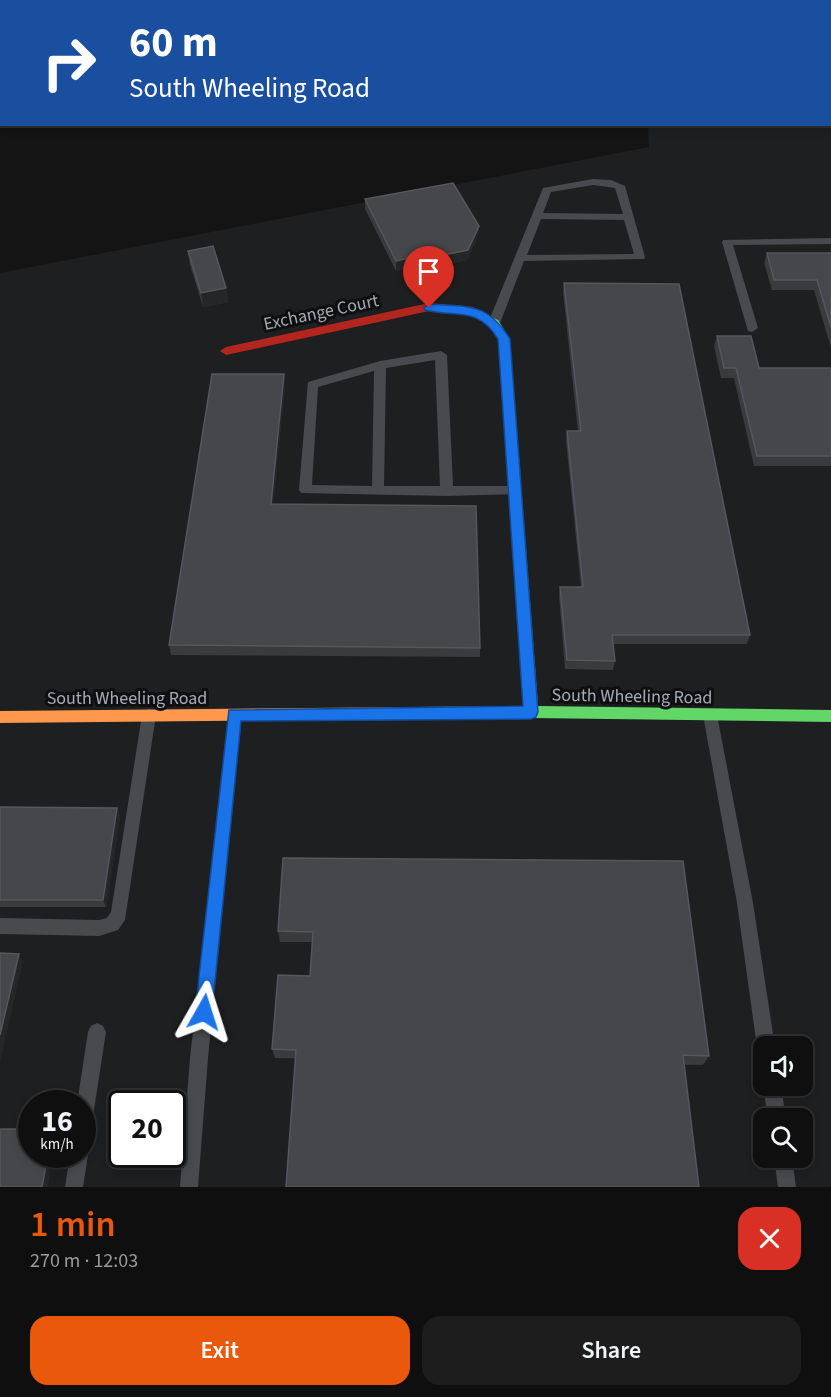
<!DOCTYPE html>
<meta charset="utf-8">
<style>
body{margin:0;font-family:"Source Sans 3",sans-serif;background:#1d1d1d;color:#f1f3f6;height:100vh;display:flex;flex-direction:column;font-size:22px;white-space:nowrap}
*{box-sizing:border-box;margin:0}
p{font-size:20px;color:#9b9c9e}
.icon{flex:none;width:33px;height:33px;fill:none;stroke:currentColor;stroke-width:2;stroke-linecap:round;stroke-linejoin:round}
.map{position:relative;height:1187px;overflow:hidden}
.sheet{display:flex;flex-direction:column;background:#0f0f0f;flex:1}
.sheet>*{flex:none}
.top-card{position:absolute;left:0px;top:0px;width:831px;height:126px;box-shadow:0 3px 9px #0003,0 0 0 2px #2f2f2f;background:#1a4fa0;color:#fff;overflow:hidden}
.tools{position:absolute;left:753px;top:1036px;display:grid;gap:12px}
.tools a{display:grid;place-items:center;width:60px;height:60px;border-radius:12px;background:#0f0f0f;box-shadow:0 3px 9px #0003,0 0 0 2px #2f2f2f;font-size:30px}
.speed{position:absolute;left:18px;top:1090px;display:flex;gap:12px;font-size:30px;font-weight:700;text-align:center}
.speed>*{display:grid;place-content:center;width:78px;height:78px;border-radius:50%;background:#0f0f0f;box-shadow:0 3px 9px #0003,0 0 0 2px #2f2f2f;line-height:1}
.speed small{font-size:15px;font-weight:400}
.speed .limit{border:3px solid #111;border-radius:9px;background:#fff;color:#111}
.pin{position:absolute;display:grid;place-items:center;width:51px;height:51px;color:#fff;margin:-62px -26px;border-radius:50% 50% 50% 0;rotate:-45deg;box-shadow:0 0 6px #0007}
.pin .icon{rotate:45deg}
.me{position:absolute;width:66px;margin:-33px;rotate:6deg;stroke-linejoin:round;filter:drop-shadow(0 0 4px #0008)}
.turn{display:flex;align-items:center;gap:21px;height:126px;padding:0 30px;font-size:27px}
.turn .icon{width:78px;height:78px;stroke-width:2.5}
.turn b{display:block;font-size:42px;line-height:51px}
.round{display:grid;place-items:center;flex:none;width:63px;height:63px;border-radius:18px;background:#1d1d1d}
.head{display:flex;align-items:center;justify-content:space-between;height:102px;padding:0 30px}
h1{font-size:36px;font-weight:600;line-height:45px;color:#ea580c}
.action{display:flex;gap:12px;margin-top:auto;padding:12px 30px}
.action a{flex:1;height:69px;border-radius:18px;background:#ea580c;color:#fff;font-size:24px;font-weight:600;line-height:69px;text-align:center}
.action a+a{background:#1d1d1d;color:#f1f3f6}
.map>svg:first-child{display:block}
.built{fill:#1e1f21;fill-rule:evenodd}
.lines{fill:none;stroke-linecap:round;stroke-linejoin:round}
.lane{fill:#484a4d;fill-rule:evenodd}
.fast{fill:#63d668;fill-rule:evenodd}
.slow{fill:#ff974d;fill-rule:evenodd}
.jam{fill:#b3261e;fill-rule:evenodd}
.rail-casing{stroke:#484a4c;stroke-width:4.5}
.rail{stroke:#0e0f10;stroke-width:3;stroke-dasharray:10;stroke-linecap:butt}
.wall{fill:#393b3d}
.shaded-wall{fill:#252627}
.building{fill:#45474a;stroke:#54575b;stroke-width:1.5}
.route{fill:#1a73e8;stroke:#114b97;stroke-width:1.5}
.labels{text-anchor:middle;stroke-width:6;stroke-linejoin:round;paint-order:stroke}
.street-label{font-size:18px;fill:#a4acb6;stroke:#0e0f10}
</style>
<div class="map">
<svg width="831" height="1187" viewBox="0 0 831 1187">
<rect width="100%" height="100%" fill="#141414"/>
<path class="built" d="M 0,0 L 609,0 L 2,2 L 0,101 Z
M 831,1 L 831,1187 L 0,1187 L 0,273 L 649,147 L 648,125 L 830,124 ZM 764,1047 L 802,1047 L 802,1086 L 764,1086 ZM 32,1104 L 82,1104 L 82,1155 L 32,1155 ZM 122,1104 L 172,1104 L 172,1155 L 122,1155 ZM 764,1119 L 802,1119 L 802,1158 L 764,1158 Z"/>
<g class="lines">
<path class="lane" d="M 215,0 L 223,0 L 223,2 L 215,2 Z
M 324,0 L 332,0 L 333,2 L 324,2 Z
M 395,0 L 407,0 L 393,2 Z
M 593,179 L 611,180 L 625,186 L 645,257 L 644,259 L 524,261 L 500,323 L 494,327 L 490,326 L 488,323 L 543,188 ZM 593,185 L 615,188 L 623,214 L 543,213 L 551,192 ZM 541,219 L 624,220 L 634,254 L 527,255 Z
M 831,238 L 831,244 L 733,245 L 758,328 L 752,332 L 748,331 L 722,242 L 723,240 Z
M 441,351 L 447,355 L 453,486 L 515,486 L 519,488 L 521,491 L 519,494 L 447,496 L 301,493 L 299,490 L 308,382 L 380,361 ZM 435,360 L 440,486 L 384,486 L 386,368 ZM 374,371 L 372,486 L 312,485 L 318,387 Z
M 149,709 L 154,711 L 156,715 L 125,920 L 118,930 L 99,936 L 0,934 L 0,918 L 99,920 L 107,918 L 111,912 L 142,715 L 144,711 Z
M 235,709 L 240,711 L 242,715 L 208,1058 L 198,1187 L 180,1187 L 190,1058 L 228,715 L 230,711 Z
M 710,709 L 715,711 L 717,715 L 753,903 L 775,1047 L 764,1047 L 764,1055 L 760,1053 L 757,1047 L 737,903 L 703,715 L 705,711 Z
M 97,1023 L 103,1026 L 106,1032 L 91,1129 L 88,1135 L 82,1138 L 82,1104 L 77,1104 L 88,1032 L 91,1026 Z
M 763,1086 L 781,1086 L 786,1119 L 768,1119 Z
M 82,1147 L 88,1155 L 83,1187 L 65,1187 L 70,1155 L 82,1155 Z
M 774,1158 L 792,1158 L 796,1187 L 778,1187 Z"/>
<path class="fast" d="M 486,315 L 498,320 L 510,339 L 538,706 L 831,710 L 831,722 L 531,718 L 414,719 L 409,717 L 407,713 L 409,709 L 414,707 L 523,706 L 498,339 L 490,326 L 480,319 Z"/>
<path class="slow" d="M 414,707 L 419,709 L 421,713 L 419,717 L 414,719 L 0,723 L 0,711 Z"/>
<path class="jam" d="M 429,303 L 473,307 L 492,319 L 486,323 L 470,314 L 429,311 L 226,355 L 220,351 L 226,347 Z"/>
<defs>
<path id="rail" d="M 665,2 L 673,0
M 702,2 L 710,0"/>
</defs>
<use href="#rail" class="rail-casing"/>
<use href="#rail" class="rail"/>
</g>
<path class="wall" d="M 0,0 L 143,0 L 143,2 L 2,2 L 2,34 L 0,34 Z
M 365,199 L 479,226 L 478,235 L 467,260 L 419,270 L 418,266 L 396,271 L 365,209 Z
M 188,251 L 229,302 L 203,307 L 190,265 Z
M 767,253 L 831,253 L 831,348 L 814,290 L 772,290 L 764,263 Z
M 564,283 L 750,635 L 747,644 L 613,644 L 615,661 L 613,670 L 565,669 L 559,596 L 560,587 L 581,587 L 566,441 L 567,431 L 578,431 L 563,293 Z
M 717,336 L 759,368 L 831,368 L 831,466 L 754,466 L 734,378 L 721,378 L 714,346 Z
M 284,374 L 285,384 L 273,504 L 480,648 L 480,657 L 171,655 L 169,645 Z
M 0,807 L 117,808 L 120,817 L 106,907 L 0,907 Z
M 283,858 L 709,1056 L 703,1065 L 275,1058 L 272,1049 L 310,976 L 312,942 L 280,942 L 278,931 Z"/>
<path class="shaded-wall" d="M 479,226 L 478,235 L 467,260 L 419,270 L 420,260 Z
M 418,256 L 418,266 L 396,271 L 396,261 Z
M 226,288 L 229,302 L 203,307 L 201,293 Z
M 284,374 L 285,384 L 272,514 L 271,504 Z
M 117,808 L 120,817 L 106,907 L 103,900 Z
M 19,954 L 23,961 L 0,1063 L 0,1035 Z
M 48,1155 L 53,1155 L 48,1187 L 42,1187 Z"/>
<path class="building" d="M 0,0 L 137,0 L 136,2 L 2,2 L 2,20 L 0,20 Z
M 453,183 L 479,226 L 468,250 L 420,260 L 418,256 L 396,261 L 365,199 Z
M 213,246 L 226,288 L 201,293 L 188,251 Z
M 767,253 L 831,253 L 831,327 L 817,280 L 774,280 Z
M 564,283 L 679,284 L 750,635 L 612,635 L 615,661 L 567,660 L 560,587 L 583,587 L 567,431 L 581,431 Z
M 717,336 L 751,336 L 759,368 L 831,368 L 831,456 L 757,456 L 736,368 L 724,368 Z
M 212,374 L 284,374 L 271,504 L 476,506 L 480,648 L 169,645 Z
M 0,807 L 117,808 L 103,900 L 0,900 Z
M 283,858 L 683,861 L 709,1056 L 683,1055 L 699,1187 L 286,1187 L 296,1050 L 272,1049 L 278,975 L 310,976 L 313,932 L 278,931 Z
M 0,953 L 19,954 L 0,1035 Z
M 0,1129 L 32,1129 L 32,1155 L 48,1155 L 42,1187 L 0,1187 Z"/>
<path class="route" d="M 429,304 C 469,307 487,302 510,339 L 538,712 L 536,717 L 531,719 L 241,721 L 212,1012 L 210,1018 L 204,1020 L 197,1018 L 195,1012 L 229,710 L 523,706 L 498,339 C 478,306 457,318 425,310 L 424,308 Z"/>
<g class="labels">
<g class="street-label">
<text transform="translate(321 312) rotate(-12)" y="6">Exchange Court</text>
<text transform="translate(632 696) rotate(1)" y="6">South Wheeling Road</text>
<text x="127" y="704">South Wheeling Road</text>
</g>
</g>
</svg>
<div class="tools">
<a><svg class="icon" aria-label="sound" viewBox="0 0 24 24"><path d="M4 9h4l5-4v14l-5-4H4zM17 9q2 3 0 6"/></svg></a>
<a><svg class="icon" aria-label="search" viewBox="0 0 24 24"><circle cx="10" cy="10" r="6"/><path d="M15 15l6 6"/></svg></a>
</div>
<div class="speed"><div>16<small>km/h</small></div><div class="limit">20</div></div>
<div class="pin" style="left:429px;top:308px;background:#d93025"><svg class="icon" aria-label="arrive" viewBox="0 0 24 24"><path d="M6 21V4h12l-3 4 3 4H6"/></svg></div>
<svg class="me" style="left:204px;top:1012px" viewBox="-20 -20 40 40"><path d="M0-17L14 15 0 8-14 15z" fill="#1a73e8" stroke="#fff" stroke-width="4"/></svg>
<div class="top-card">
<div class="turn"><svg class="icon" aria-label="right" viewBox="0 0 24 24"><path d="M7 20v-9h11M14 6l5 5-5 5"/></svg><div><b>60 m</b>South Wheeling Road</div></div>
</div>
</div>
<section class="sheet">
<div class="head"><div><h1>1 min</h1><p>270 m · 12:03</p></div><a class="round" style="background:#d93025;color:#fff"><svg class="icon" aria-label="close" viewBox="0 0 24 24"><path d="M6 6l12 12M18 6L6 18"/></svg></a></div>
<div class="action"><a>Exit</a><a>Share</a></div>
</section>
